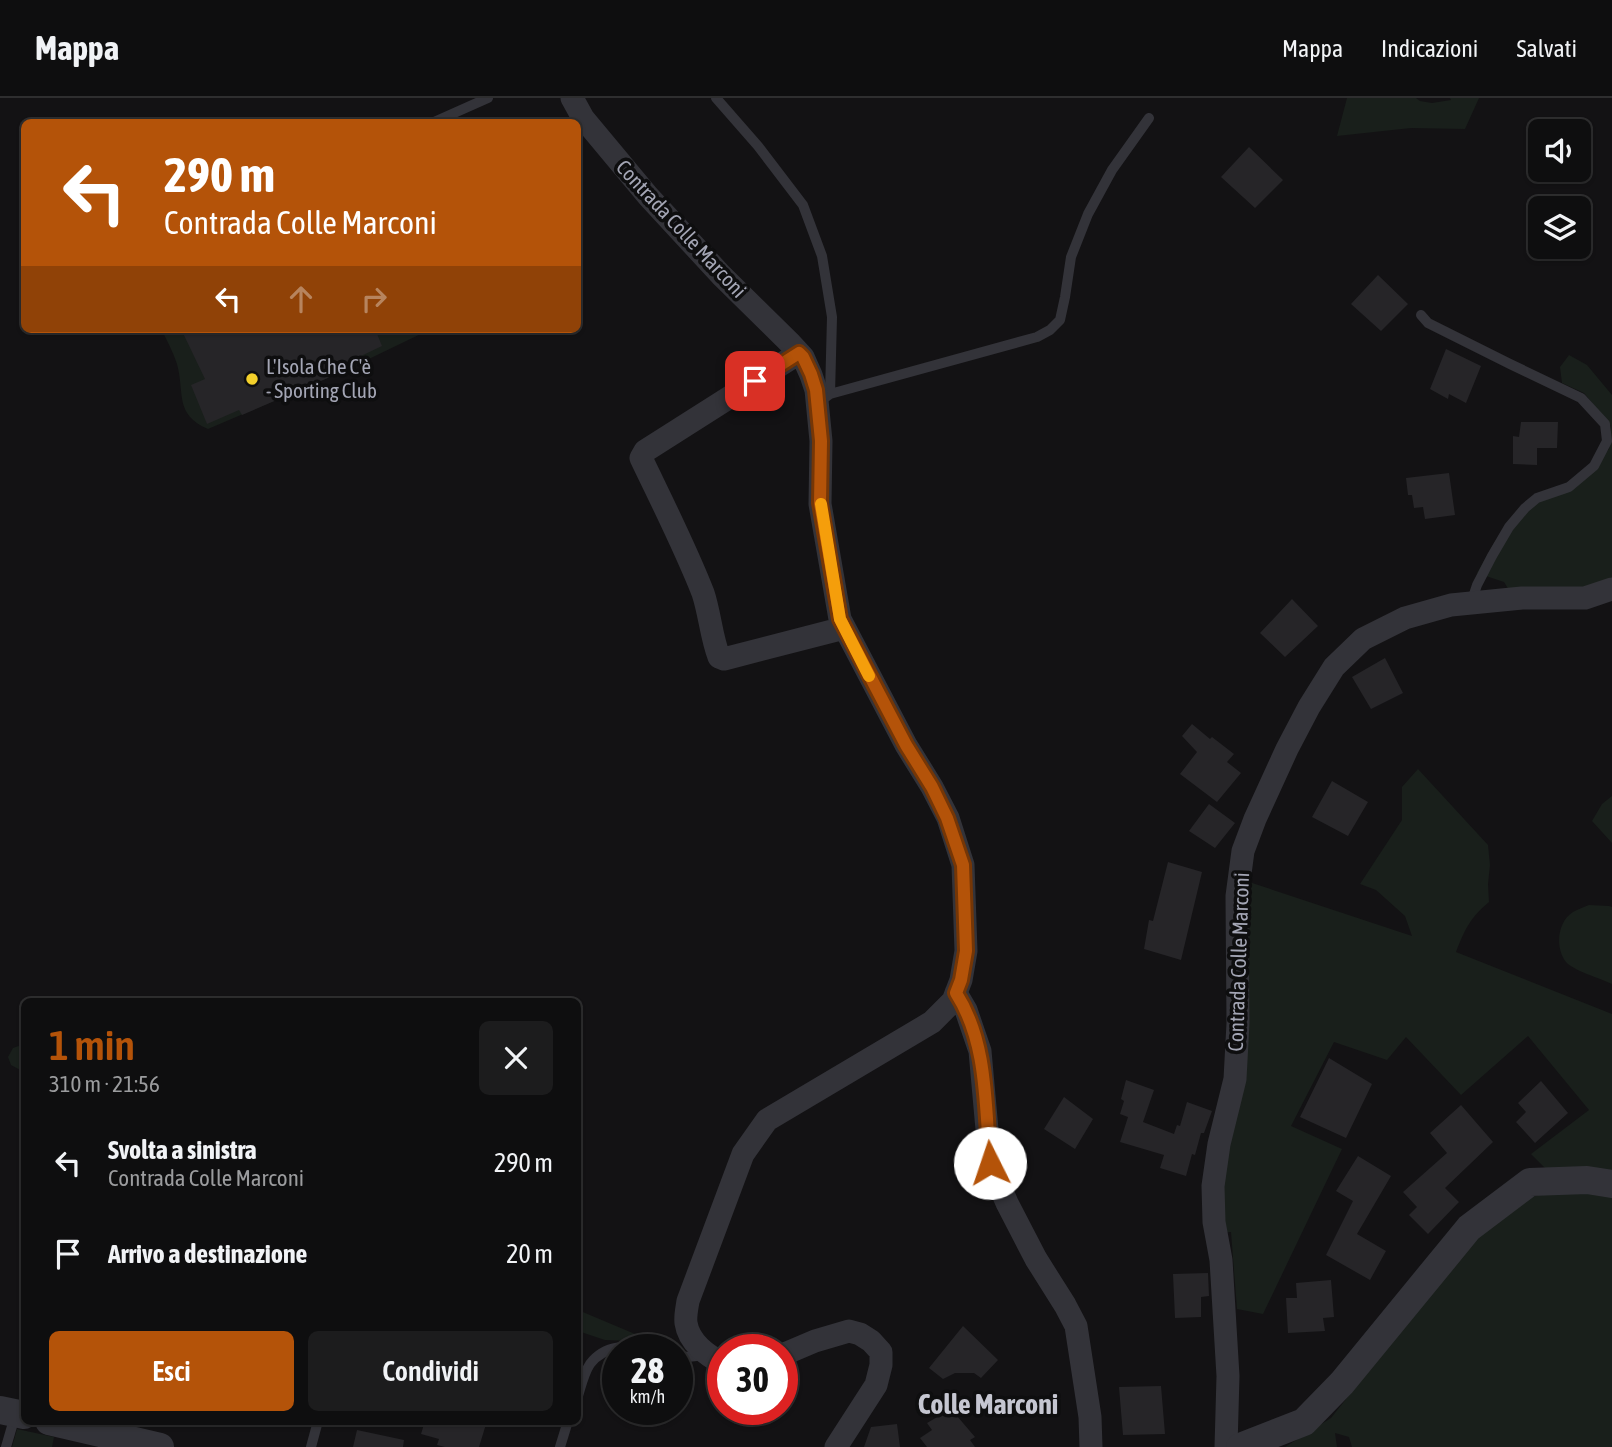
<!DOCTYPE html>
<html lang="it">
<meta charset="utf-8">
<style>
body{margin:0;font-family:"Asap Condensed",sans-serif;background:#1c1c1d;color:#f1f3f6;height:100vh;display:flex;flex-direction:column;font-size:26px;white-space:nowrap}
*{box-sizing:border-box;margin:0}
p{font-size:23px;color:#9b9c9e}
.icon{flex:none;width:38px;height:38px;fill:none;stroke:currentColor;stroke-width:2;stroke-linecap:round;stroke-linejoin:round}
.map{position:relative;flex:1;overflow:hidden}
.sheet{position:absolute;left:21px;top:900px;width:560px;height:427px;display:flex;flex-direction:column;background:#0e0e0f;border-radius:10px;box-shadow:0 2px 5px #0004,0 0 0 2px #2e2e2f}
.sheet>*{flex:none}
.top-card{position:absolute;left:21px;top:21px;width:560px;height:214px;border-radius:10px;box-shadow:0 2px 5px #0004,0 0 0 2px #2e2e2f;background:#b45309;color:#fff;overflow:hidden}
.buttons{position:absolute;left:1528px;top:21px;display:grid;gap:14px}
.buttons a{display:grid;place-items:center;width:63px;height:63px;border-radius:10px;background:#0e0e0f;box-shadow:0 2px 5px #0004,0 0 0 2px #2e2e2f;font-size:35px}
.speed{position:absolute;left:602px;top:1236px;display:flex;gap:14px;font-size:35px;font-weight:700;text-align:center}
.speed>*{display:grid;place-content:center;width:91px;height:91px;border-radius:50%;background:#0e0e0f;box-shadow:0 2px 5px #0004,0 0 0 2px #2e2e2f;line-height:1}
.speed small{font-size:18px;font-weight:400}
.speed .limit{border:10px solid #d22;background:#fff;color:#111}
.pin{position:absolute;display:grid;place-items:center;width:60px;height:60px;color:#fff;margin:-30px;border-radius:14px;box-shadow:0 4px 10px #0006}
.me{position:absolute;width:77px;margin:-38px;rotate:356deg;stroke-linejoin:round;filter:drop-shadow(0 0 5px #0008)}
.turn{display:flex;align-items:center;gap:24px;height:147px;padding:0 28px;font-size:32px}
.turn .icon{width:91px;height:91px;stroke-width:2.5}
.turn b{display:block;font-size:49px;line-height:60px}
.lanes{display:flex;align-items:center;height:66px;padding:0 28px;background:#0003;justify-content:center;gap:35px;direction:ltr}
.lanes .off{opacity:.35}
.round{display:grid;place-items:center;flex:none;width:74px;height:74px;border-radius:10px;background:#1c1c1d}
.headline{display:flex;align-items:center;justify-content:space-between;height:119px;padding:0 28px}
h1{font-size:42px;font-weight:600;line-height:52px;color:#b45309}
.button{display:flex;gap:14px;margin-top:auto;padding:14px 28px}
.button a{flex:1;height:80px;border-radius:10px;background:#b45309;color:#fff;font-size:28px;font-weight:600;line-height:80px;text-align:center}
.button a+a{background:#1c1c1d;color:#f1f3f6}
ul{padding:0;list-style:none}
li{display:flex;align-items:center;gap:21px;height:91px;padding:0 28px}
li div{flex:1}
li b{display:block;font-size:26px}
li em{font-style:normal}
header{display:flex;align-items:center;gap:42px;box-sizing:border-box;height:98px;padding:0 35px;background:#0e0e0f;border-bottom:2px solid #2e2e2f}
header strong{font-size:33px}
nav{display:flex;gap:38px;margin-inline-start:auto;font-size:24px}
.map>svg:first-child{display:block}
.green{fill:#191f1b}
.building{fill:#262528}
.lines{fill:none;stroke-linecap:round;stroke-linejoin:round}
.service{stroke:#333339;stroke-width:10}
.minor{stroke:#333339;stroke-width:23}
.tertiary{stroke:#333339;stroke-width:28}
.route-casing{stroke:#753606;stroke-width:18}
.route{stroke:#b45309;stroke-width:12}
.slow{stroke:#f59e0b;stroke-width:12}
.poi-dot{fill:#f3d02b;stroke:#0e0e0f;stroke-width:2.5}
.labels{text-anchor:middle;stroke-width:7;stroke-linejoin:round;paint-order:stroke}
.street-label{font-size:21px;fill:#a4a6b5;stroke:#0e0e0f}
.poi-label{font-size:21px;fill:#a4a6b5;stroke:#0e0e0f;text-anchor:start}
.district-label{font-size:28px;font-weight:bold;fill:#c5c6d1;stroke:#0e0e0f}
</style>
<header>
<strong>Mappa</strong>
<nav><a>Mappa</a><a>Indicazioni</a><a>Salvati</a></nav>
</header>
<div class="map">
<svg width="1612" height="1349" viewBox="0 0 1612 1349">
<rect width="100%" height="100%" fill="#131214"/>
<path class="green" d="M 1347,0 L 1416,0 L 1420,3 L 1432,5 L 1451,2 L 1450,0 L 1479,0 L 1465,31 L 1411,30 L 1337,38 Z
M 161,231 L 431,231 L 344,273 L 208,331 C 174,316 185,296 177,266 C 173,254 167,242 161,231 Z
M 1569,257 L 1587,267 L 1612,297 L 1612,486 L 1512,497 L 1504,484 L 1477,475 L 1494,445 L 1516,414 L 1575,384 L 1609,351 L 1611,328 L 1584,295 L 1562,285 L 1560,269 Z
M 1418,671 L 1488,747 L 1490,767 L 1488,786 L 1489,804 C 1470,820 1465,831 1456,854 L 1612,916 L 1612,1080 L 1551,1076 L 1531,1056 L 1589,1012 L 1528,938 L 1461,997 L 1406,939 L 1387,962 L 1334,944 L 1291,1028 L 1342,1051 L 1263,1216 L 1237,1211 L 1231,1134 L 1218,1135 L 1243,782 L 1412,838 L 1405,818 L 1376,792 L 1360,786 L 1402,722 L 1402,689 Z
M 1612,698 L 1612,745 L 1592,723 L 1602,706 Z
M 1589,807 L 1609,808 L 1612,809 L 1612,886 C 1602,881 1572,872 1566,864 C 1555,850 1557,824 1573,814 C 1578,811 1584,809 1589,807 Z
M 24,946 L 24,974 L 11,967 L 8,959 L 13,950 Z
M 1566,1090 L 1612,1093 L 1612,1349 L 1352,1349 L 1349,1339 L 1335,1335 L 1337,1349 L 1285,1349 L 1331,1320 L 1472,1142 L 1523,1101 Z
M 578,1212 L 654,1244 L 605,1242 L 578,1233 Z
M 17,1331 L 54,1339 L 52,1349 L 12,1349 Z"/>
<path class="building" d="M 1249,49 L 1283,82 L 1255,110 L 1221,79 Z
M 1378,177 L 1408,206 L 1381,233 L 1351,206 Z
M 181,231 L 375,231 L 382,248 L 342,267 L 344,273 L 242,317 L 239,312 L 207,326 L 191,287 L 205,281 Z
M 1446,251 L 1481,268 L 1466,305 L 1449,296 L 1448,301 L 1430,291 Z
M 1521,324 L 1558,324 L 1557,350 L 1537,350 L 1537,367 L 1513,366 L 1513,338 L 1519,339 Z
M 1449,375 L 1455,417 L 1425,421 L 1423,409 L 1414,410 L 1412,397 L 1408,397 L 1406,380 Z
M 1292,501 L 1318,528 L 1285,559 L 1260,535 Z
M 1385,560 L 1403,595 L 1371,611 L 1352,579 Z
M 1192,626 L 1210,641 L 1212,639 L 1234,656 L 1227,664 L 1241,675 L 1217,704 L 1180,676 L 1197,654 L 1182,638 Z
M 1332,683 L 1368,704 L 1348,738 L 1312,719 Z
M 1209,706 L 1235,725 L 1215,750 L 1189,733 Z
M 1168,764 L 1202,774 L 1181,862 L 1144,851 L 1149,822 L 1153,823 Z
M 1329,960 L 1372,986 L 1346,1040 L 1300,1019 Z
M 1126,982 L 1154,992 L 1143,1024 L 1174,1036 L 1177,1027 L 1180,1028 L 1187,1004 L 1212,1013 L 1204,1035 L 1201,1035 L 1195,1057 L 1192,1056 L 1186,1078 L 1160,1070 L 1164,1057 L 1120,1044 L 1128,1019 L 1120,1016 L 1124,1003 L 1121,1001 Z
M 1541,983 L 1568,1015 L 1535,1045 L 1516,1024 L 1526,1014 L 1518,1005 Z
M 1064,999 L 1093,1021 L 1075,1051 L 1044,1031 Z
M 1461,1007 L 1493,1044 L 1445,1090 L 1459,1104 L 1428,1136 L 1409,1117 L 1417,1109 L 1403,1094 L 1447,1055 L 1430,1035 Z
M 1358,1058 L 1391,1078 L 1357,1136 L 1386,1153 L 1370,1182 L 1326,1157 L 1353,1103 L 1336,1093 Z
M 1208,1175 L 1209,1198 L 1201,1199 L 1201,1219 L 1175,1220 L 1173,1176 Z
M 1331,1182 L 1334,1219 L 1323,1220 L 1325,1233 L 1288,1235 L 1286,1200 L 1297,1200 L 1296,1185 Z
M 963,1228 L 998,1262 L 981,1280 L 974,1275 L 955,1275 L 943,1281 L 929,1270 Z
M 1161,1288 L 1165,1336 L 1123,1337 L 1119,1289 Z
M 951,1311 L 975,1339 L 970,1342 L 975,1349 L 927,1349 L 920,1340 L 932,1332 L 927,1325 Z
M 425,1323 L 487,1323 L 479,1349 L 445,1349 L 437,1347 L 439,1341 L 421,1336 Z
M 897,1326 L 900,1349 L 864,1349 L 871,1329 Z
M 357,1332 L 404,1342 L 403,1349 L 353,1349 Z"/>
<g class="lines">
<path class="service" d="M 716,0 L 758,48 L 803,107 L 822,158 L 832,219 L 830,296 L 826,299
M 434,24 L 488,0
M 1421,217 L 1428,225 L 1510,266 L 1581,300 L 1605,326 L 1607,343 L 1594,368 L 1569,389 L 1537,400 L 1525,410 L 1509,429 L 1492,458 L 1477,487 L 1471,505
M 830,296 L 1037,239 L 1050,232 L 1060,222 L 1065,199 L 1071,159 L 1088,116 L 1112,72 L 1149,20
M 677,1257 L 687,1259 L 706,1257
M 578,1298 C 581,1288 584,1275 590,1266 C 605,1246 629,1247 651,1251
M 6,1349 L 15,1318
M 311,1349 L 318,1323
M 560,1349 L 568,1323"/>
<path class="minor" d="M 572,0 L 583,20 L 648,98 L 721,177 L 791,246 L 803,259 L 811,277 L 816,292 L 821,343 L 820,406 L 840,521 L 906,647 L 932,689 L 948,720 L 963,767 L 966,853 L 961,882 L 953,903 L 932,924 L 767,1022 L 743,1056 L 688,1203 C 687,1210 685,1218 686,1225 C 689,1245 707,1257 723,1266
M 799,255 L 645,353 L 641,360 C 662,404 685,449 703,495 C 710,516 711,538 719,559 L 724,561 L 844,530
M 956,895 L 966,912 L 980,953 L 990,1065 L 1007,1105 L 1036,1161 L 1065,1207 L 1076,1228 L 1090,1319 L 1091,1349
M 782,1257 L 815,1243 L 849,1233 L 860,1236 L 871,1243 L 881,1254 L 881,1267 L 876,1287 L 836,1349
M 1226,1349 L 1228,1278 L 1221,1162 L 1214,1124 L 1213,1088 L 1219,1046 L 1235,981 L 1238,925 L 1237,798 L 1243,753 L 1255,721 L 1287,651 L 1309,609 L 1334,569 L 1363,541 L 1405,520 L 1451,507 L 1522,500 L 1585,500 L 1612,491"/>
<path class="tertiary" d="M 0,1312 L 24,1317
M 49,1323 L 160,1349
M 1240,1349 L 1304,1324 L 1342,1285 L 1469,1130 L 1530,1084 L 1587,1082 L 1612,1086"/>
</g>
<g class="lines">
<defs>
<path id="route" d="M 755,283 L 799,255 L 803,259 L 811,276 L 816,292 L 821,343 L 820,405 L 840,521 L 906,647 L 932,689 L 947,720 L 963,767 L 966,853 L 961,882 L 956,895 C 988,945 985,1008 990,1065"/>
</defs>
<use href="#route" class="route-casing"/>
<use href="#route" class="route"/>
<path class="slow" d="M 821,406 L 840,521 L 869,578"/>
</g>
<circle class="poi-dot" cx="252" cy="281" r="7"/>
<g class="labels">
<g class="street-label">
<text transform="translate(681 131) rotate(47)" y="7">Contrada Colle Marconi</text>
<text transform="translate(1239 864) rotate(-88)" y="7">Contrada Colle Marconi</text>
</g>
<g class="poi-label">
<text x="266" y="276">L'Isola Che C'è<tspan x="266" dy="24">- Sporting Club</tspan></text>
</g>
<g class="district-label">
<text x="988" y="1316">Colle Marconi</text>
</g>
</g>
</svg>
<div class="buttons">
<a><svg class="icon" aria-label="sound" viewBox="0 0 24 24"><path d="M4 9h4l5-4v14l-5-4H4zM17 9q2 3 0 6"/></svg></a>
<a><svg class="icon" aria-label="layers" viewBox="0 0 24 24"><path d="M12 4l9 5-9 5-9-5zM3 14l9 5 9-5"/></svg></a>
</div>
<div class="speed"><div>28<small>km/h</small></div><div class="limit">30</div></div>
<div class="pin" style="left:755px;top:283px;background:#d93025"><svg class="icon" aria-label="arrive" viewBox="0 0 24 24"><path d="M6 21V4h12l-3 4 3 4H6"/></svg></div>
<svg class="me" style="left:990px;top:1065px" viewBox="-20 -20 40 40"><circle r="19" fill="#fff"/><path d="M0-13L10 11 0 6-10 11z" fill="#b45309"/></svg>
<div class="top-card">
<div class="turn"><svg class="icon" aria-label="left" viewBox="0 0 24 24"><path d="M17 20v-9H6M10 6l-5 5 5 5"/></svg><div><b>290 m</b>Contrada Colle Marconi</div></div>
<div class="lanes"><svg class="icon" aria-label="left" viewBox="0 0 24 24"><path d="M17 20v-9H6M10 6l-5 5 5 5"/></svg><svg class="icon off" aria-label="ahead" viewBox="0 0 24 24"><path d="M12 20V5M6 11l6-6 6 6"/></svg><svg class="icon off" aria-label="right" viewBox="0 0 24 24"><path d="M7 20v-9h11M14 6l5 5-5 5"/></svg></div>
</div>
<section class="sheet">
<div class="headline"><div><h1>1 min</h1><p>310 m · 21:56</p></div><a class="round"><svg class="icon" aria-label="close" viewBox="0 0 24 24"><path d="M6 6l12 12M18 6L6 18"/></svg></a></div>
<ul>
<li><svg class="icon" aria-label="left" viewBox="0 0 24 24"><path d="M17 20v-9H6M10 6l-5 5 5 5"/></svg><div><b>Svolta a sinistra</b><p>Contrada Colle Marconi</p></div><em>290 m</em></li>
<li><svg class="icon" aria-label="arrive" viewBox="0 0 24 24"><path d="M6 21V4h12l-3 4 3 4H6"/></svg><div><b>Arrivo a destinazione</b></div><em>20 m</em></li>
</ul>
<div class="button"><a>Esci</a><a>Condividi</a></div>
</section>
</div>
